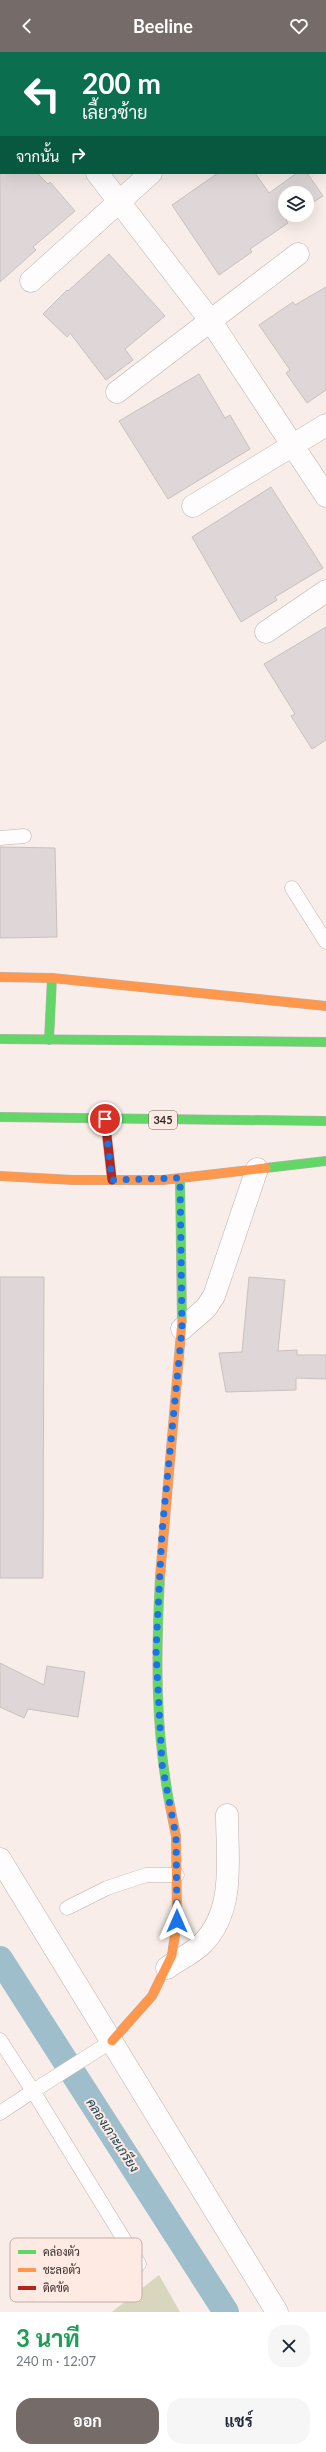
<!DOCTYPE html>
<html lang="th">
<meta charset="utf-8">
<style>
body{margin:0;font-family:Lato,Sarabun,sans-serif;background:#f6f6f7;color:#1f2937;height:100vh;display:flex;flex-direction:column;font-size:15px;white-space:nowrap}
*{box-sizing:border-box;margin:0}
p{font-size:13px;color:#747a83}
.icon{flex:none;width:22px;height:22px;fill:none;stroke:currentColor;stroke-width:2;stroke-linecap:round;stroke-linejoin:round}
.map{position:relative;height:2260px;overflow:hidden}
.side{display:flex;flex-direction:column;background:#fff;flex:1}
.side>*{flex:none}
.hud{position:absolute;left:0px;top:0px;width:326px;height:122px;box-shadow:0 4px 16px #0002;background:#0b6e4f;color:#fff;overflow:hidden}
.fabs{position:absolute;left:278px;top:134px;display:grid;gap:8px}
.fabs a{display:grid;place-items:center;width:36px;height:36px;border-radius:50%;background:#fff;box-shadow:0 4px 16px #0002;font-size:20px}
.pin{position:absolute;display:grid;place-items:center;width:34px;height:34px;color:#fff;margin:-17px;border:2px solid #fff;border-radius:50%;box-shadow:0 1px 4px #0007}
.me{position:absolute;width:44px;margin:-22px;rotate:0deg;stroke-linejoin:round;filter:drop-shadow(0 0 3px #0008)}
.turn{display:flex;align-items:center;gap:14px;height:84px;padding:0 16px;font-size:18px}
.turn .icon{width:52px;height:52px;stroke-width:2.5}
.turn b{display:block;font-size:28px;line-height:34px}
.then{display:flex;align-items:center;height:38px;padding:0 16px;background:#0003;gap:8px;font-size:15px}
.round{display:grid;place-items:center;flex:none;width:42px;height:42px;border-radius:16px;background:#f6f6f7}
.head{display:flex;align-items:center;justify-content:space-between;height:68px;padding:0 16px}
h1{font-size:24px;font-weight:700;line-height:30px;color:#1e9e55}
.cta{display:flex;gap:8px;margin-top:auto;padding:8px 16px}
.cta a{flex:1;height:46px;border-radius:16px;background:#756c69;color:#fff;font-size:16px;font-weight:700;line-height:46px;text-align:center}
.cta a+a{background:#f6f6f7;color:#1f2937}
header{display:flex;justify-content:space-between;align-items:center;height:52px;padding:0 16px;background:#756c69;color:#fff;font-size:18px;font-weight:700}
.map>svg:first-child{display:block}
.green{fill:#d8d7be}
.lines{fill:none;stroke-linecap:round;stroke-linejoin:round}
.canal{stroke:#9ebecb;stroke-width:26}
.building{fill:#dfd7d7;stroke:#c8c1c0}
.lane-casing{stroke:#bbb3af;stroke-width:15}
.street-casing{stroke:#bbb3af;stroke-width:23}
.fast-casing{stroke:#bbb3af;stroke-width:10}
.slow-casing{stroke:#bbb3af;stroke-width:10}
.jam-casing{stroke:#bbb3af;stroke-width:10}
.lane{stroke:#fefcfc;stroke-width:14}
.street{stroke:#fefcfc;stroke-width:22}
.fast{stroke:#63d668;stroke-width:9}
.slow{stroke:#ff974d;stroke-width:9}
.jam{stroke:#b3261e;stroke-width:9}
.route{stroke:#1a73e8;stroke-width:7;stroke-dasharray:0 12.6}
.labels{text-anchor:middle;stroke-width:4;stroke-linejoin:round;paint-order:stroke}
.shield{fill:#feeae2;stroke:#6c625d;stroke-width:1}
.shield-label{font-size:11px;font-weight:bold;fill:#2e2724}
.water-label{font-size:13px;font-style:italic;fill:#174252;stroke:#feeae2}
.key{fill:#feeae2;stroke:#c0b0a9;stroke-width:1}
.key-label{font-size:11px;fill:#2e2724}
</style>
<header><svg class="icon" aria-label="back" viewBox="0 0 24 24"><path d="M15 5l-7 7 7 7"/></svg>Beeline<svg class="icon" aria-label="heart" viewBox="0 0 24 24"><path d="M12 20l-8-8c-3-5 5-10 8-4 3-6 11-1 8 4z"/></svg></header>
<div class="map">
<svg width="326" height="2260" viewBox="0 0 326 2260">
<rect width="100%" height="100%" fill="#f8ede8"/>
<path class="green" d="M 159,2223 L 180,2260 L 112,2260 Z"/>
<g class="lines">
<path class="canal" d="M 0,1907 L 226,2260"/>
</g>
<path class="building" d="M 0,121 L 37,121 L 48,132 L 50,130 L 75,159 L 33,195 L 36,198 L 0,230 Z
M 218,121 L 255,121 L 269,141 L 297,121 L 307,121 L 323,144 L 307,154 L 307,141 L 285,141 L 285,163 L 294,163 L 286,168 L 288,171 L 250,197 L 252,200 L 219,223 L 172,153 Z
M 109,202 L 165,264 L 125,297 L 133,308 L 106,328 L 70,281 L 67,285 L 43,262 L 67,238 L 68,239 Z
M 326,235 L 326,338 L 307,351 L 286,321 L 290,318 L 259,273 L 293,250 L 295,253 Z
M 199,322 L 225,366 L 230,363 L 250,397 L 168,447 L 119,369 Z
M 271,435 L 323,516 L 275,545 L 277,548 L 241,570 L 192,485 Z
M 326,575 L 326,688 L 312,697 L 291,664 L 295,662 L 264,612 Z
M 0,795 L 55,796 L 57,885 L 0,886 Z
M 0,1225 L 44,1225 L 43,1526 L 0,1526 Z
M 249,1225 L 285,1228 L 278,1299 L 297,1298 L 297,1303 L 326,1303 L 326,1327 L 296,1326 L 296,1338 L 226,1340 L 219,1301 L 242,1300 Z
M 0,1611 L 44,1633 L 47,1614 L 85,1620 L 78,1665 L 28,1657 L 24,1666 L 0,1655 Z"/>
<g class="lines">
<defs>
<path id="lane" d="M 0,786 L 24,784
M 292,836 L 326,890
M 67,1856 L 107,1836 L 146,1823 L 177,1823
M 0,1988 L 33,2039 L 112,1989
M 0,2061 L 33,2039 L 139,2212"/>
<path id="street" d="M 70,1 L 71,0
M 0,4 L 1,5
M 0,64 L 1,63
M 97,121 L 210,268 L 326,444
M 31,229 L 151,121
M 117,340 L 298,202
M 193,454 L 326,373
M 266,580 L 326,539
M 182,1277 L 206,1256 L 214,1244 L 257,1117
M 0,1807 L 277,2260
M 167,1916 C 178,1908 193,1901 202,1892 C 236,1858 227,1807 227,1763"/>
<path id="fast" d="M 0,987 L 326,990
M 49,988 L 52,926
M 0,1065 L 326,1069
M 266,1116 L 326,1109
M 180,1126 L 182,1269
M 160,1525 C 156,1602 155,1678 170,1754"/>
<path id="slow" d="M 0,925 L 52,926 L 326,954
M 0,1124 L 73,1128 L 163,1128 L 266,1116
M 160,1525 L 182,1269
M 112,1989 L 152,1944 L 172,1903 L 177,1869 L 176,1784 L 170,1754"/>
<path id="jam" d="M 105,1067 L 112,1128"/>
</defs>
<use href="#lane" class="lane-casing"/>
<use href="#street" class="street-casing"/>
<use href="#fast" class="fast-casing"/>
<use href="#slow" class="slow-casing"/>
<use href="#jam" class="jam-casing"/>
<use href="#lane" class="lane"/>
<use href="#street" class="street"/>
<use href="#fast" class="fast"/>
<use href="#slow" class="slow"/>
<use href="#jam" class="jam"/>
</g>
<g class="lines">
<path class="route" d="M 105,1067 L 112,1128 L 180,1126 L 182,1277 L 162,1480 L 156,1599 L 162,1712 L 176,1784 L 177,1869"/>
</g>
<g class="labels">
<rect class="shield" x="149" y="1059" width="28" height="18" rx="3"/>
<g class="shield-label">
<text x="163" y="1072">345</text>
</g>
<g class="water-label">
<text transform="translate(113 2083) rotate(57)" y="5">คลองเกาะเกรียง</text>
</g>
</g>
<rect x="10" y="2186" width="132" height="64" rx="6" class="key"/>
<rect x="18" y="2198" width="18" height="4" fill="#63d668"/>
<rect x="18" y="2216" width="18" height="4" fill="#ff974d"/>
<rect x="18" y="2234" width="18" height="4" fill="#b3261e"/>
<g class="key-label">
<text x="43" y="2204">คล่องตัว</text>
<text x="43" y="2222">ชะลอตัว</text>
<text x="43" y="2240">ติดขัด</text>
</g>
</svg>
<div class="fabs">
<a><svg class="icon" aria-label="layers" viewBox="0 0 24 24"><path d="M12 4l9 5-9 5-9-5zM3 14l9 5 9-5"/></svg></a>
</div>
<div class="pin" style="left:105px;top:1067px;background:#d93025"><svg class="icon" aria-label="arrive" viewBox="0 0 24 24"><path d="M6 21V4h12l-3 4 3 4H6"/></svg></div>
<svg class="me" style="left:177px;top:1869px" viewBox="-20 -20 40 40"><path d="M0-17L14 15 0 8-14 15z" fill="#1a73e8" stroke="#fff" stroke-width="4"/></svg>
<div class="hud">
<div class="turn"><svg class="icon" aria-label="left" viewBox="0 0 24 24"><path d="M17 20v-9H6M10 6l-5 5 5 5"/></svg><div><b>200 m</b>เลี้ยวซ้าย</div></div>
<div class="then">จากนั้น<svg class="icon" aria-label="right" viewBox="0 0 24 24"><path d="M7 20v-9h11M14 6l5 5-5 5"/></svg></div>
</div>
</div>
<section class="side">
<div class="head"><div><h1>3 นาที</h1><p>240 m · 12:07</p></div><a class="round"><svg class="icon" aria-label="close" viewBox="0 0 24 24"><path d="M6 6l12 12M18 6L6 18"/></svg></a></div>
<div class="cta"><a>ออก</a><a>แชร์</a></div>
</section>
